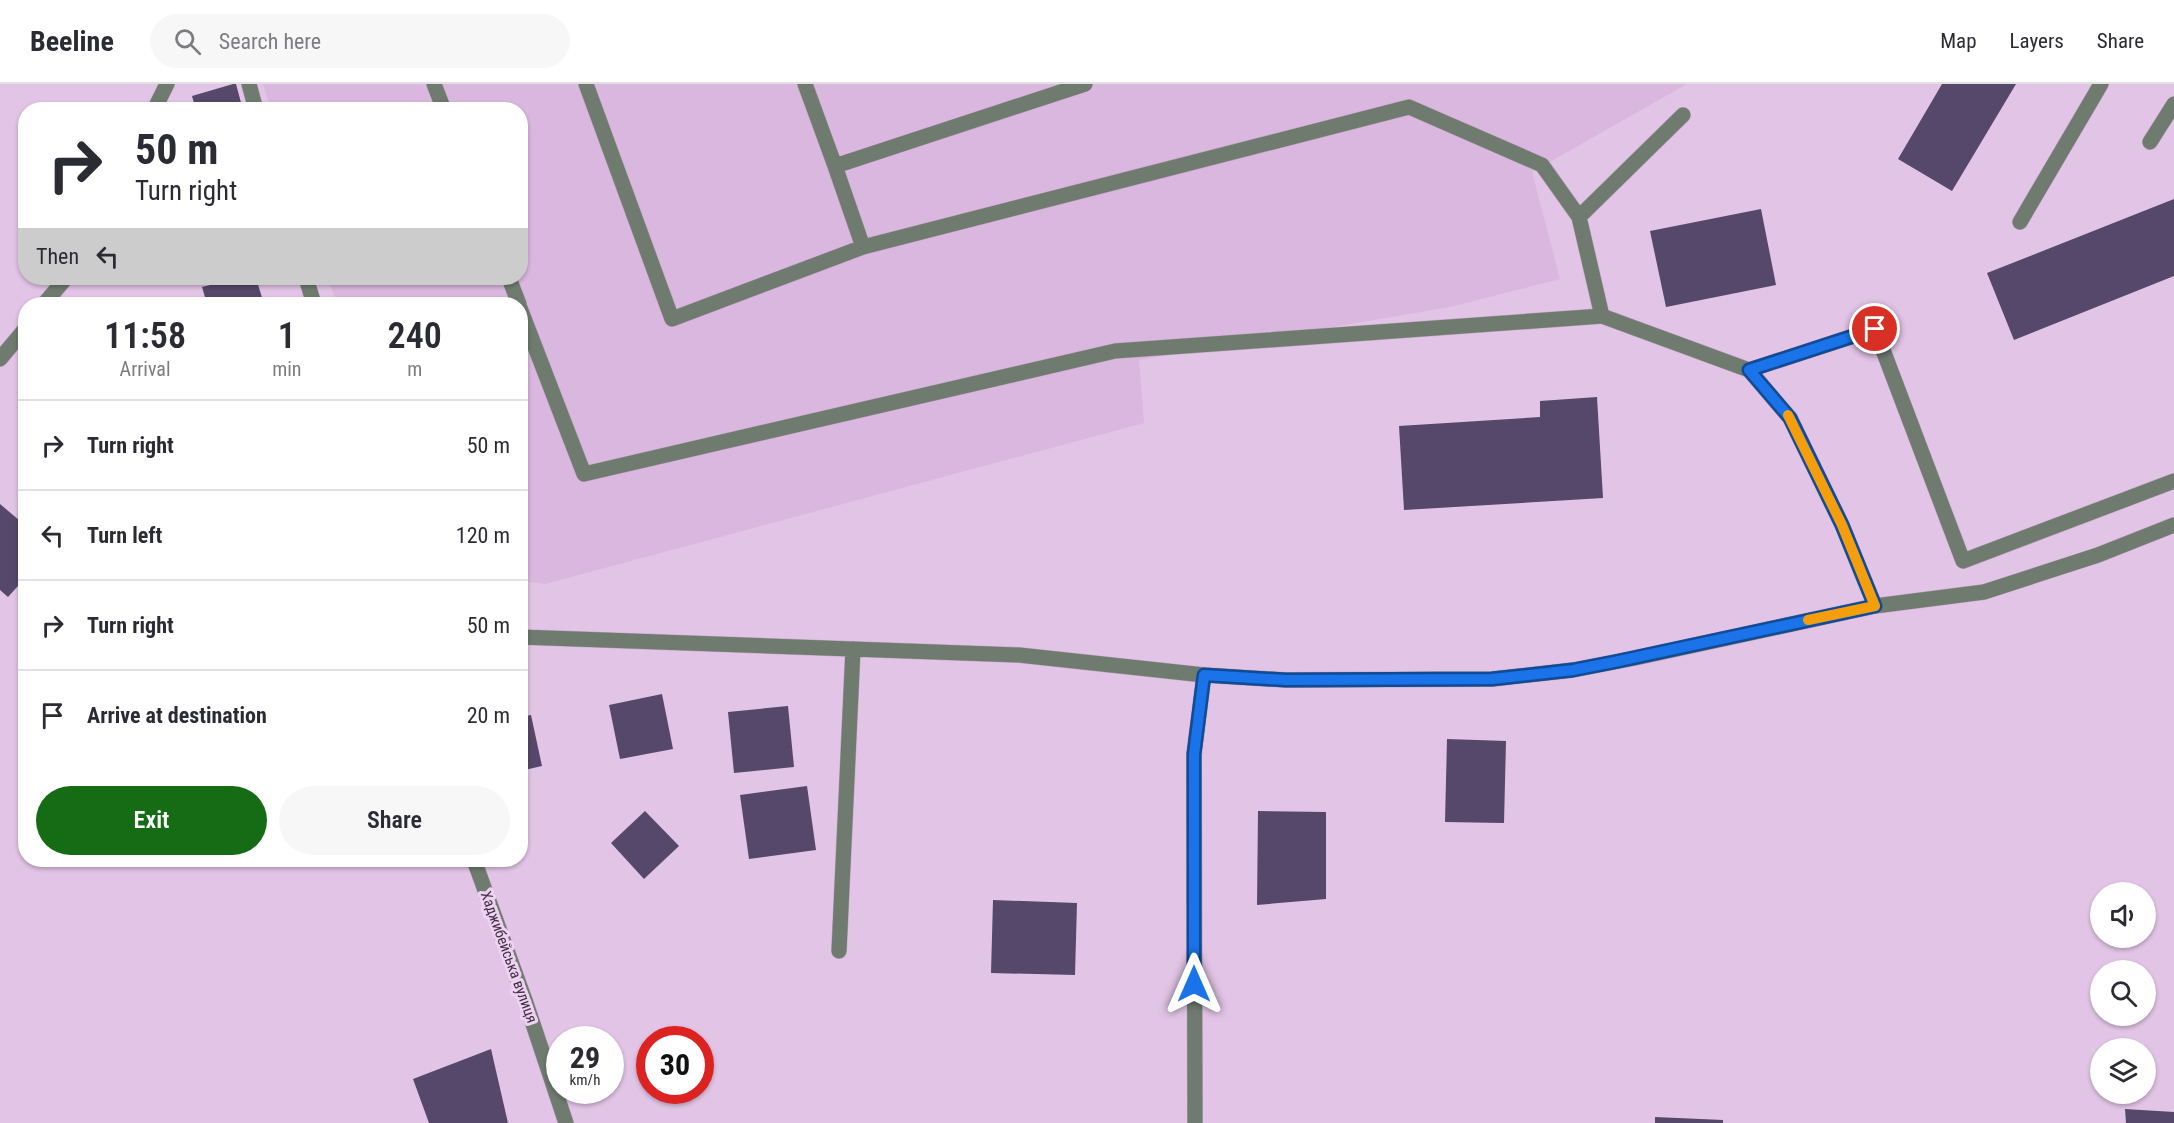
<!DOCTYPE html>
<meta charset="utf-8">
<style>
body{margin:0;font-family:"Roboto Condensed",sans-serif;background:#f7f7f7;color:#2b2b33;height:100vh;display:flex;flex-direction:column;font-size:22px;white-space:nowrap}
*{box-sizing:border-box;margin:0}
p{font-size:20px;color:#7c7c81}
.icon{flex:none;width:33px;height:33px;fill:none;stroke:currentColor;stroke-width:2;stroke-linecap:round;stroke-linejoin:round}
.map{position:relative;flex:1;overflow:hidden}
.side{position:absolute;left:18px;top:213px;width:510px;height:570px;display:flex;flex-direction:column;background:#fff;border-radius:24px;box-shadow:0 2px 4px #0004}
.side>*{flex:none}
.top-card{position:absolute;left:18px;top:18px;width:510px;height:183px;border-radius:24px;box-shadow:0 2px 4px #0004;background:#fff;color:#2b2b33;overflow:hidden}
.tools{position:absolute;left:2090px;top:798px;display:grid;gap:12px}
.tools a{display:grid;place-items:center;width:66px;height:66px;border-radius:50%;background:#fff;box-shadow:0 2px 4px #0004;font-size:30px}
.speed{position:absolute;left:546px;top:942px;display:flex;gap:12px;font-size:30px;font-weight:700;text-align:center}
.speed>*{display:grid;place-content:center;width:78px;height:78px;border-radius:50%;background:#fff;box-shadow:0 2px 4px #0004;line-height:1}
.speed small{font-size:15px;font-weight:400}
.speed .limit{border:9px solid #d22;background:#fff;color:#111}
.pin{position:absolute;display:grid;place-items:center;width:51px;height:51px;color:#fff;margin:-26px;border:3px solid #fff;border-radius:50%;box-shadow:0 2px 6px #0007}
.me{position:absolute;width:66px;margin:-33px;rotate:0deg;stroke-linejoin:round;filter:drop-shadow(0 0 4px #0008)}
.turn{display:flex;align-items:center;gap:21px;height:126px;padding:0 18px;font-size:27px}
.turn .icon{width:78px;height:78px;stroke-width:2.5}
.turn b{display:block;font-size:42px;line-height:51px}
.then{display:flex;align-items:center;height:57px;padding:0 18px;background:#0003;gap:12px;font-size:22px}
.eta{display:flex;justify-content:space-evenly;align-items:center;height:102px;text-align:center}
.eta b{font-size:36px;font-weight:600;line-height:42px}
.primary-button{display:flex;gap:12px;margin-top:auto;padding:12px 18px}
.primary-button a{flex:1;height:69px;border-radius:36px;background:#156c14;color:#fff;font-size:24px;font-weight:600;line-height:69px;text-align:center}
.primary-button a+a{background:#f7f7f7;color:#2b2b33}
ul{padding:0;list-style:none}
li{display:flex;align-items:center;gap:18px;height:90px;padding:0 18px;border-top:2px solid #e1e1e2}
li div{flex:1}
li b{display:block;font-size:22px}
li em{font-style:normal}
header{display:flex;align-items:center;gap:36px;box-sizing:border-box;height:84px;padding:0 30px;background:#fff;border-bottom:2px solid #e1e1e2}
header strong{font-size:28px}
nav{display:flex;gap:33px;margin-inline-start:auto;font-size:21px}
.search{width:420px;height:54px;background:#f7f7f7;display:flex;align-items:center;gap:15px;box-sizing:border-box;padding:0 21px;border-radius:33px;color:#7c7c81;font-size:22px}
.map>svg:first-child{display:block}
.built{fill:#dab7de}
.building{fill:#56486a}
.lines{fill:none;stroke-linecap:round;stroke-linejoin:round}
.minor-casing{stroke:#bea4c1;stroke-width:16}
.minor{stroke:#6f7b6e;stroke-width:15}
.route-casing{stroke:#114b97;stroke-width:15}
.route{stroke:#1a73e8;stroke-width:10}
.slow{stroke:#f59e0b;stroke-width:10}
.labels{text-anchor:middle;stroke-width:6;stroke-linejoin:round;paint-order:stroke}
.street-label{font-size:15px;fill:#3f3340;stroke:#efd1f3}
</style>
<header>
<strong>Beeline</strong>
<div class="search"><svg class="icon" aria-label="search" viewBox="0 0 24 24"><circle cx="10" cy="10" r="6"/><path d="M15 15l6 6"/></svg>Search here</div>
<nav><a>Map</a><a>Layers</a><a>Share</a></nav>
</header>
<div class="map">
<svg width="2174" height="1039" viewBox="0 0 2174 1039">
<rect width="100%" height="100%" fill="#e2c4e6"/>
<path class="built" d="M 263,0 L 1687,0 L 1532,88 L 1560,195 L 1450,223 L 1139,276 L 1144,339 L 545,500 L 521,497 L 520,220 L 337,220 L 328,194 L 520,194 L 520,26 L 271,25 Z"/>
<path class="building" d="M 233,0 L 236,0 L 243,26 L 196,26 L 192,12 Z
M 1942,0 L 2016,0 L 1952,107 L 1898,75 Z
M 2174,115 L 2174,192 L 2014,256 L 1987,189 Z
M 1761,125 L 1776,201 L 1666,223 L 1650,147 Z
M 238,194 L 256,194 L 264,220 L 207,220 L 202,203 Z
M 1597,313 L 1603,414 L 1404,426 L 1399,342 L 1540,333 L 1540,317 Z
M 0,420 L 26,442 L 26,493 L 8,513 L 0,506 Z
M 662,610 L 673,665 L 620,675 L 609,621 Z
M 788,622 L 794,683 L 734,689 L 728,628 Z
M 531,631 L 542,682 L 520,687 L 520,633 Z
M 1447,655 L 1506,657 L 1504,739 L 1445,738 Z
M 807,702 L 816,766 L 749,775 L 740,711 Z
M 645,727 L 679,762 L 644,795 L 611,759 Z
M 1258,727 L 1326,728 L 1326,815 L 1257,821 Z
M 993,816 L 1077,819 L 1075,891 L 991,889 Z
M 491,965 L 508,1039 L 429,1039 L 413,995 Z
M 2125,1025 L 2174,1028 L 2174,1039 L 2126,1039 Z
M 1655,1033 L 1723,1036 L 1723,1039 L 1655,1039 Z"/>
<g class="lines">
<defs>
<path id="minor" d="M 249,0 L 256,26
M 434,0 L 444,26
M 586,0 L 672,235 L 863,163
M 805,0 L 835,82 L 1085,0
M 154,26 L 167,0
M 2150,58 L 2174,20
M 1579,133 L 1683,31
M 2020,138 L 2101,0
M 306,194 L 314,220
M 509,194 L 519,220
M 44,220 L 66,194
M 520,224 L 584,390 L 1115,267 L 1602,232 L 1579,133 L 1542,81 L 1409,23 L 863,163 L 835,82
M 1602,232 L 1749,286 L 1875,245 L 1963,477 L 2174,397
M 0,275 L 26,244
M 1749,286 L 1790,334 L 1842,441 L 1875,522
M 520,553 L 1019,571 L 1204,591 L 1286,596 L 1492,595 L 1573,586 L 1635,574 L 1875,522 L 1984,508 L 2098,471 L 2174,441
M 474,776 L 526,919 L 566,1039
M 839,867 L 853,565
M 1195,1039 L 1194,670 L 1204,591"/>
</defs>
<use href="#minor" class="minor-casing"/>
<use href="#minor" class="minor"/>
</g>
<g class="lines">
<defs>
<path id="route" d="M 1194,900 L 1194,670 L 1204,591 L 1286,596 L 1492,595 L 1573,586 L 1614,578 L 1875,522 L 1842,441 L 1790,334 L 1749,286 L 1875,245"/>
</defs>
<use href="#route" class="route-casing"/>
<use href="#route" class="route"/>
<path class="slow" d="M 1788,331 L 1842,441 L 1875,522 L 1808,536"/>
</g>
<g class="labels">
<g class="street-label">
<text transform="translate(509 873) rotate(70)" y="5">Хаджибейська вулиця</text>
</g>
</g>
</svg>
<div class="tools">
<a><svg class="icon" aria-label="sound" viewBox="0 0 24 24"><path d="M4 9h4l5-4v14l-5-4H4zM17 9q2 3 0 6"/></svg></a>
<a><svg class="icon" aria-label="search" viewBox="0 0 24 24"><circle cx="10" cy="10" r="6"/><path d="M15 15l6 6"/></svg></a>
<a><svg class="icon" aria-label="layers" viewBox="0 0 24 24"><path d="M12 4l9 5-9 5-9-5zM3 14l9 5 9-5"/></svg></a>
</div>
<div class="speed"><div>29<small>km/h</small></div><div class="limit">30</div></div>
<div class="pin" style="left:1875px;top:245px;background:#d93025"><svg class="icon" aria-label="arrive" viewBox="0 0 24 24"><path d="M6 21V4h12l-3 4 3 4H6"/></svg></div>
<svg class="me" style="left:1194px;top:900px" viewBox="-20 -20 40 40"><path d="M0-17L14 15 0 8-14 15z" fill="#1a73e8" stroke="#fff" stroke-width="4"/></svg>
<div class="top-card">
<div class="turn"><svg class="icon" aria-label="right" viewBox="0 0 24 24"><path d="M7 20v-9h11M14 6l5 5-5 5"/></svg><div><b>50 m</b>Turn right</div></div>
<div class="then">Then<svg class="icon" aria-label="left" viewBox="0 0 24 24"><path d="M17 20v-9H6M10 6l-5 5 5 5"/></svg></div>
</div>
<section class="side">
<div class="eta">
<div><b>11:58</b><p>Arrival</p></div>
<div><b>1</b><p>min</p></div>
<div><b>240</b><p>m</p></div>
</div>
<ul>
<li><svg class="icon" aria-label="right" viewBox="0 0 24 24"><path d="M7 20v-9h11M14 6l5 5-5 5"/></svg><div><b>Turn right</b></div><em>50 m</em></li>
<li><svg class="icon" aria-label="left" viewBox="0 0 24 24"><path d="M17 20v-9H6M10 6l-5 5 5 5"/></svg><div><b>Turn left</b></div><em>120 m</em></li>
<li><svg class="icon" aria-label="right" viewBox="0 0 24 24"><path d="M7 20v-9h11M14 6l5 5-5 5"/></svg><div><b>Turn right</b></div><em>50 m</em></li>
<li><svg class="icon" aria-label="arrive" viewBox="0 0 24 24"><path d="M6 21V4h12l-3 4 3 4H6"/></svg><div><b>Arrive at destination</b></div><em>20 m</em></li>
</ul>
<div class="primary-button"><a>Exit</a><a>Share</a></div>
</section>
</div>
